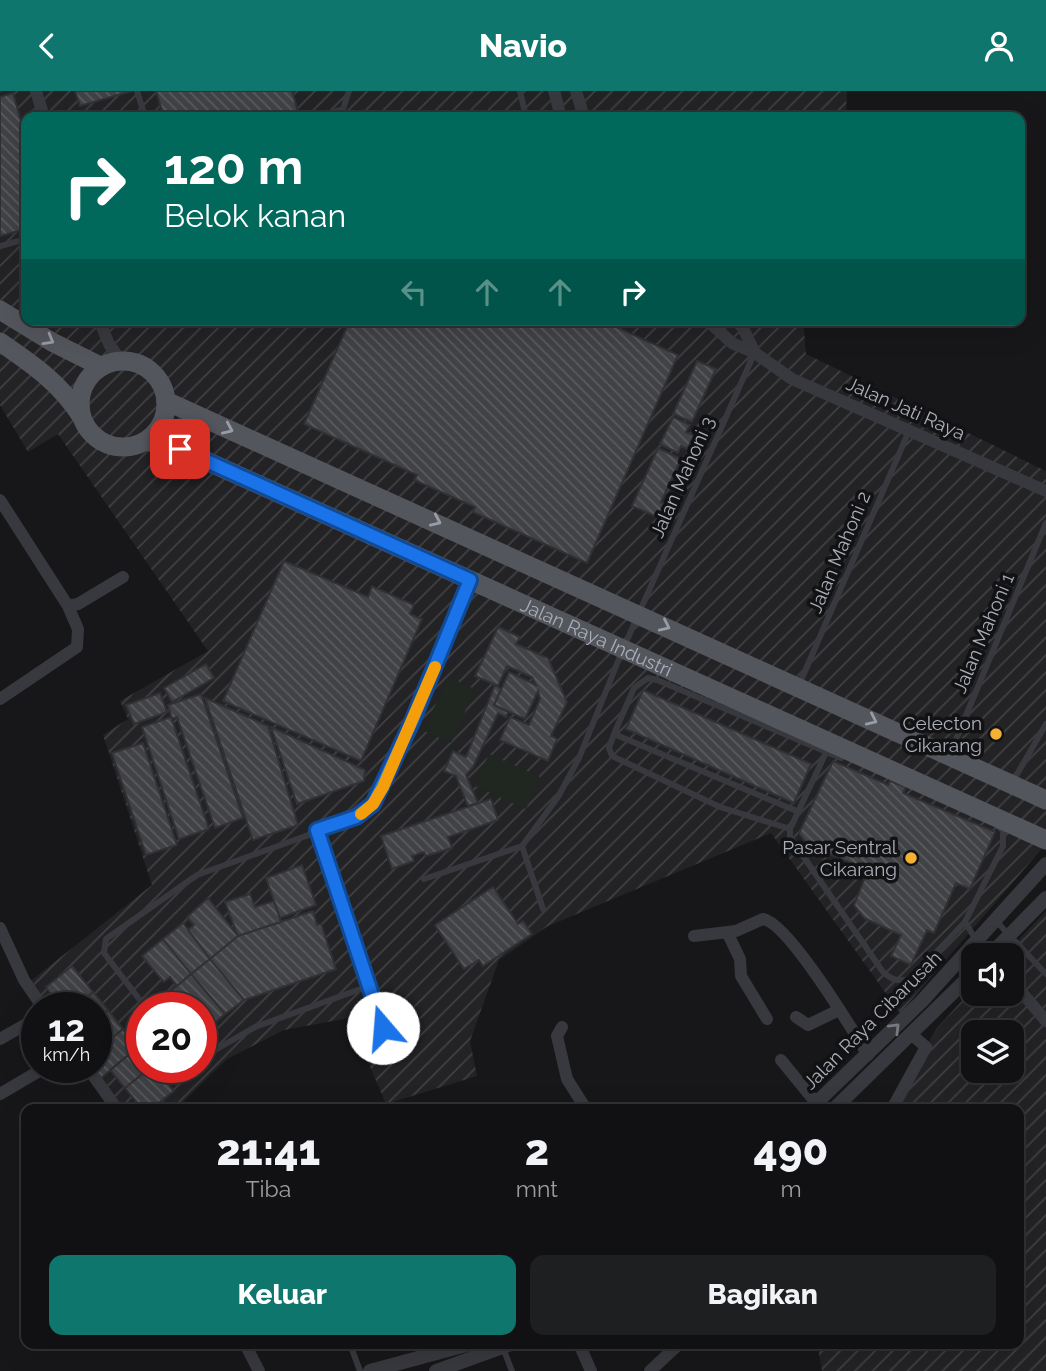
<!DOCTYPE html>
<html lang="id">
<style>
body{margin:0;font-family:Raleway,sans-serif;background:#1e1f21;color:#f1f3f6;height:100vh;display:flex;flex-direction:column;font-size:26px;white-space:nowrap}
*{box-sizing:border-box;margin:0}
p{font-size:23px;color:#9c9da0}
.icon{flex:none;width:38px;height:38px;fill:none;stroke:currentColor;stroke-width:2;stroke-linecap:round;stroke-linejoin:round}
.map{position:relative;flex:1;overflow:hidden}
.drawer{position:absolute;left:21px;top:1013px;width:1003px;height:245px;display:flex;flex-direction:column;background:#111113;border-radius:14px;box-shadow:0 7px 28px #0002,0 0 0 2px #303133}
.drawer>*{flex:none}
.guide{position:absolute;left:21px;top:21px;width:1004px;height:214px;border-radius:14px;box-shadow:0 7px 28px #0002,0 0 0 2px #303133;background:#00695c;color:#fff;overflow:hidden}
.tools{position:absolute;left:961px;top:852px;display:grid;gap:14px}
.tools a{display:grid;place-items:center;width:63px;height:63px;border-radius:14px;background:#111113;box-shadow:0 7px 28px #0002,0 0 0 2px #303133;font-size:35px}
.speed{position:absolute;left:21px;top:901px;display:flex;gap:14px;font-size:35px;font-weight:700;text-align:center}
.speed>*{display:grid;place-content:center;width:91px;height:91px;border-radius:50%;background:#111113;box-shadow:0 7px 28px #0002,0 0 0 2px #303133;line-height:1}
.speed small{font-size:18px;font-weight:400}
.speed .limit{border:10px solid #d22;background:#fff;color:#111}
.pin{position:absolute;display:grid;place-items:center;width:60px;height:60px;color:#fff;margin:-30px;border-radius:14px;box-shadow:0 4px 10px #0006}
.me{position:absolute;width:77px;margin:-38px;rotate:342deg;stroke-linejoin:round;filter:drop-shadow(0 0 5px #0008)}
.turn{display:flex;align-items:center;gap:24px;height:147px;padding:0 28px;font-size:32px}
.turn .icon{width:91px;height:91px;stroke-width:2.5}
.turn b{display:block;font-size:49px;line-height:60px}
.lanes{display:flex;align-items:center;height:66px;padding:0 28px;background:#0003;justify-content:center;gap:35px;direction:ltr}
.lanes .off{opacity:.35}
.eta{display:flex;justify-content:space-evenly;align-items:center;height:119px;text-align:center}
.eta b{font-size:42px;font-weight:800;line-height:49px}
.button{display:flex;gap:14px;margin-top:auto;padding:14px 28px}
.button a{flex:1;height:80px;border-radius:14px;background:#0f766e;color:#fff;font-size:28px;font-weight:800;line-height:80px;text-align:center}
.button a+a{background:#1e1f21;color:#f1f3f6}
header{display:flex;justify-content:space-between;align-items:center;height:91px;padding:0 28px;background:#0f766e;color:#fff;font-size:32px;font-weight:800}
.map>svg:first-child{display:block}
.industrial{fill:url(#industrial-furrows);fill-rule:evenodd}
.green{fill:#1f2720}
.building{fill:url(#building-back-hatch);stroke:#313135;stroke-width:2}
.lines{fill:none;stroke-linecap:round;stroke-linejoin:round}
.service{stroke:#38393e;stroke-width:6}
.minor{stroke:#38393e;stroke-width:12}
.tertiary{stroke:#38393e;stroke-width:14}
.primary{stroke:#54565d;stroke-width:19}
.oneway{stroke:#989ca7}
.oneway2{stroke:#767982}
.route-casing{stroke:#114b97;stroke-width:18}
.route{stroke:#1a73e8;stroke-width:12}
.slow{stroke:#f59e0b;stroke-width:12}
.poi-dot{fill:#f4b134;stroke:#121214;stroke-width:2.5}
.labels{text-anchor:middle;stroke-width:7;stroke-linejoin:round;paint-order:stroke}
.street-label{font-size:19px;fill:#a9aeb9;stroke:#121214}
.poi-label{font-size:19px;fill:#a9aeb9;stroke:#121214;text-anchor:end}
</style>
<header><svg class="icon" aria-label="back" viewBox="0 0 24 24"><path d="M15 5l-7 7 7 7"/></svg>Navio<svg class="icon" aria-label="person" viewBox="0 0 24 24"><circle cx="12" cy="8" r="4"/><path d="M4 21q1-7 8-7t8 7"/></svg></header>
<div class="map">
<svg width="1046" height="1280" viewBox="0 0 1046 1280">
<defs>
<pattern id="industrial-furrows" width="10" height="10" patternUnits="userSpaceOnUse" patternTransform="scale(1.75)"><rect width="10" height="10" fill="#232326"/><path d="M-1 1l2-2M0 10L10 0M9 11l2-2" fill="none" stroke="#404043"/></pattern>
<pattern id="building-back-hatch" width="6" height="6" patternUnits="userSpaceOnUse" patternTransform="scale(1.75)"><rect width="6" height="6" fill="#414246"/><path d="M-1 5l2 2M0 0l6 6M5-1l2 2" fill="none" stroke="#5a5b5f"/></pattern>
</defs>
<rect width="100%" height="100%" fill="#171719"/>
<path class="industrial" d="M 0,0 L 847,0 L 846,26 L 26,26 L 26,229 L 803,229 L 806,263 L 1046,380 L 1046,753 L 900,922 L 771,742 L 548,835 L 499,869 L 470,950 L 477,985 L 386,1013 L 349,927 L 284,939 L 227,968 L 176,1018 L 116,1018 L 96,976 L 96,917 L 44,917 L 28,892 L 152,794 L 103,644 L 128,628 L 120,610 L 208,560 L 58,343 L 28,361 L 0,314 ZM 142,917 L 201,917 L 201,976 L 142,976 Z
M 1046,820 L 1046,1280 L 822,1280 L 817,1253 L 1018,1253 L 1018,1018 L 892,1018 L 936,938 L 973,898 L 973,903 L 1012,903 L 1012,864 L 1004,864 ZM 973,942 L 1012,942 L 1012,980 L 973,980 Z"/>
<path class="green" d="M 448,586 L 475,598 L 451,652 L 424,640 Z
M 489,663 L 540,686 L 526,718 L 475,695 Z"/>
<path class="building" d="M 75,0 L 132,0 L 80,15 Z
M 156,0 L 292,0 L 298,21 L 281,26 L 164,26 Z
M 13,2 L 26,48 L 26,138 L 0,145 L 0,6 Z
M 350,229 L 601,229 L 678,264 L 587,472 L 473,421 L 475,416 L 414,389 L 417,384 L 304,333 Z
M 697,270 L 716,278 L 692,331 L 673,323 Z
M 673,326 L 690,334 L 686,341 L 694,345 L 687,358 L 681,355 L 678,362 L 660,353 Z
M 658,357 L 681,368 L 661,411 L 670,415 L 664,429 L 632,415 Z
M 284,470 L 368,506 L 372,495 L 414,514 L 410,523 L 422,528 L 361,670 L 223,610 Z
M 498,536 L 520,546 L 516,553 L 548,567 L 567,611 L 551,645 L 557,648 L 548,670 L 500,649 L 510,626 L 529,634 L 540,608 L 538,600 L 525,628 L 494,614 L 509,581 L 536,594 L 532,586 L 507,575 L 498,595 L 475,585 Z
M 206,573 L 214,587 L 172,611 L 164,597 Z
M 495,594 L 501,598 L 494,614 L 508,621 L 506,626 L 498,622 L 473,676 L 466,684 L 478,712 L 468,715 L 456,685 L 444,680 L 453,660 L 466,666 Z
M 643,599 L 811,673 L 794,712 L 626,638 Z
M 160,602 L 167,621 L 134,633 L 126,614 Z
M 201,603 L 243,727 L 215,737 L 177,626 L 172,628 L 168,614 Z
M 205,607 L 268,635 L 298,734 L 253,749 Z
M 171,626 L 209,738 L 179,748 L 142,636 Z
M 271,636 L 365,679 L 364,690 L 297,713 Z
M 143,652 L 177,754 L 146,764 L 112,662 Z
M 833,670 L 888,694 L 890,690 L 906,696 L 903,702 L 995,741 L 970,798 L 956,792 L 934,842 L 927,839 L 911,874 L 891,865 L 901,844 L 864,827 L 854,814 L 868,779 L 808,754 L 799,742 Z
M 491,708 L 498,729 L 448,746 L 452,757 L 426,765 L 424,761 L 412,765 L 414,770 L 392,778 L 381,745 Z
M 302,774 L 316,814 L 280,827 L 266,787 Z
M 493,796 L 518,833 L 523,830 L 532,843 L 483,875 L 479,869 L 464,878 L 435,834 Z
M 250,803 L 255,816 L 274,810 L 281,831 L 238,845 L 225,811 Z
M 208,807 L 238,845 L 210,868 L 188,839 L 194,834 L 187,826 Z
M 313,820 L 317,834 L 321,833 L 336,878 L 244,909 L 210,868 L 238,845 Z
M 183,832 L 210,868 L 191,883 L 163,848 Z
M 163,848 L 191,883 L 177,895 L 170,886 L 164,891 L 142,865 Z
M 210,868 L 244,909 L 225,923 L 191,883 Z
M 72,875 L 93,901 L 74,917 L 62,917 L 46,896 Z
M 191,883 L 225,923 L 204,941 L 201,917 L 183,917 L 170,901 Z
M 93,901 L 108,919 L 96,929 L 96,917 L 74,917 Z
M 108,919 L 123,938 L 96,960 L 96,929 Z
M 123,938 L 138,956 L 100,988 L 91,976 L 96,976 L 96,960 Z
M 138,956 L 142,960 L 142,976 L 151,976 L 125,997 L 110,979 Z
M 151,976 L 155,976 L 174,1000 L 151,1018 L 142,1018 L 125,997 Z"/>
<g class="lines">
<path class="service" d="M 137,0 L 145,26
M 520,0 L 526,26
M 317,26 L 343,18 L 349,0
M 0,155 L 26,148
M 799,594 L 909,340
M 614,643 L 609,657 L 612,665 L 720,716 L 790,738
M 830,653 L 790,738 L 790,746 L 883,881 C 892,889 898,891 911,888 L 965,831 L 1003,755 L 1003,740 L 998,735
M 950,663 L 1046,432
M 1012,692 L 1046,633
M 799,721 L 614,643 L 634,597 L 648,587 L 657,589 L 841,667
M 522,755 L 543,818
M 424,788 L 522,755 L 558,706 L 579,667 L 623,558 L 754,263
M 996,830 L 1046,883
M 965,831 L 976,849
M 369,895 L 390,958
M 146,917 L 104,862 L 106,848 L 197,784 L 345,731 L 373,713 L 412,631 L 469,491
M 201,967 L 255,936 L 369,895 L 317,739
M 350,1253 L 360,1280
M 503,1257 L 512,1280"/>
<path class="minor" d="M 36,0 L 44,26
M 554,0 L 561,26
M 576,0 L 584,26
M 99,229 L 109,253 L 121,270
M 707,229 L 732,252 L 755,262 L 792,288 L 1046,400
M 736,229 L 743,237 L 755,262
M 0,409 L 68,515 L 78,513 L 123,486
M 0,608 L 77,556 L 78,538 L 68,515
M 0,837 L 24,889 L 43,917
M 727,841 L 740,868 L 741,885 L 767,928
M 694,845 L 736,840 L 763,828 C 788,832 852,938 868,964
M 1012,890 L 1046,930
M 796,926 L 808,934 L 839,919
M 562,936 L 557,945 L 567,988 L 586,1018
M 0,948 L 37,927
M 781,969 L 817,1013
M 87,976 L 117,1018
M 0,1003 L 46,976
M 892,1018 L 926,956 L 912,944
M 245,1253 L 259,1280
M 579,1253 L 591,1280
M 650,1280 L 679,1253"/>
<path class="tertiary" d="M 990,864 L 1046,807
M 810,1018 L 922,910 L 1046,773
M 834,1018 L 973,882
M 370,1280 L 470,1253
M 436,1280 L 511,1253"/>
<g class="primary">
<path d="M 0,219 L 52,251 L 100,275"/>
<path d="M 0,251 C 32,273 60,292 81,325"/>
<circle cx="123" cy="313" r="43"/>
<path d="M 166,310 L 1046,709"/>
<path id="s1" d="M 146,350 L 180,358 L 1046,749"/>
</g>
</g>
<defs><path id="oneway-chevron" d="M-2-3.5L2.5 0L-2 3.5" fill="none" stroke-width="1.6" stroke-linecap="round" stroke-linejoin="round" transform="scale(1.75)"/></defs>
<g class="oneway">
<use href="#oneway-chevron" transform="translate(49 249) rotate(30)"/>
<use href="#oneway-chevron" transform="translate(228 338) rotate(24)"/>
<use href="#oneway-chevron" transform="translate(436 430) rotate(24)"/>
<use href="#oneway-chevron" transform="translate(665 535) rotate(25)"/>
<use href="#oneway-chevron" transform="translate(872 629) rotate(25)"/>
</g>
<use class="oneway2" href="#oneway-chevron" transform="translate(895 937) rotate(-45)"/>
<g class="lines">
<defs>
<path id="route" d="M 180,358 L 470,489 L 412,631 L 373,713 L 356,726 L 317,739 L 383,937"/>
</defs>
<use href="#route" class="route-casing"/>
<use href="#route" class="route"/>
<path class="slow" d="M 361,723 L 373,713 L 383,696 L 435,576"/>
</g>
<g class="poi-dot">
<circle cx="996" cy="643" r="7"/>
<circle cx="911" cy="767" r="7"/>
</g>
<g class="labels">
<g class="street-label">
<text transform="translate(906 317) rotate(24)" y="7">Jalan Jati Raya</text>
<text transform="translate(682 386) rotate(-66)" y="7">Jalan Mahoni 3</text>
<text transform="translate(839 461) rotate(-67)" y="7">Jalan Mahoni 2</text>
<text transform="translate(983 542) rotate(-67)" y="7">Jalan Mahoni 1</text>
<text dy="7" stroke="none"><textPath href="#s1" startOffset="492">Jalan Raya Industri</textPath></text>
<text transform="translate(872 929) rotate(-45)" y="7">Jalan Raya Cibarusah</text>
</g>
<g class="poi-label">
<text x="982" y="639">Celecton<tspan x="982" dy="22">Cikarang</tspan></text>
<text x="897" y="763">Pasar Sentral<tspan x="897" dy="22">Cikarang</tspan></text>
</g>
</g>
</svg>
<div class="tools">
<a><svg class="icon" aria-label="sound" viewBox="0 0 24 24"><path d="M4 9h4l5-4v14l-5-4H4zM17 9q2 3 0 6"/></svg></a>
<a><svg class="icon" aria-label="layers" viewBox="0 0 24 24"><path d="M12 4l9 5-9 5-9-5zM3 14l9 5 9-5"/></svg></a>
</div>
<div class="speed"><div>12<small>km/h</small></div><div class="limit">20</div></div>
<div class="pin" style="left:180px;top:358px;background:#d93025"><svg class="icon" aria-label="arrive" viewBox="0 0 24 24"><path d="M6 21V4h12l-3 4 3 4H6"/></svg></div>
<svg class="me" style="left:383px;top:937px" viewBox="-20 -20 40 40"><circle r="19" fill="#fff"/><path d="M0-13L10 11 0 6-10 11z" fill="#1a73e8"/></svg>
<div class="guide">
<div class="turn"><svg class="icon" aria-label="right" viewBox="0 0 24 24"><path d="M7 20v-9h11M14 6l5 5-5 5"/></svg><div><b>120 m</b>Belok kanan</div></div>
<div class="lanes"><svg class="icon off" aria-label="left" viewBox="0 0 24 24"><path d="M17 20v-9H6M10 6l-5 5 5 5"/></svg><svg class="icon off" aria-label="ahead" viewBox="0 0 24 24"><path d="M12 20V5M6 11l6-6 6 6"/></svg><svg class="icon off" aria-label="ahead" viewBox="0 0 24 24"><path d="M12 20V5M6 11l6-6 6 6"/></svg><svg class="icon" aria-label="right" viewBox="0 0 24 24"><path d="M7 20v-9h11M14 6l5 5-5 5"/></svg></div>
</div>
<section class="drawer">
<div class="eta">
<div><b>21:41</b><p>Tiba</p></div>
<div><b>2</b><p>mnt</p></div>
<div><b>490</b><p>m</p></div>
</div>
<div class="button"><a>Keluar</a><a>Bagikan</a></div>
</section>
</div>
